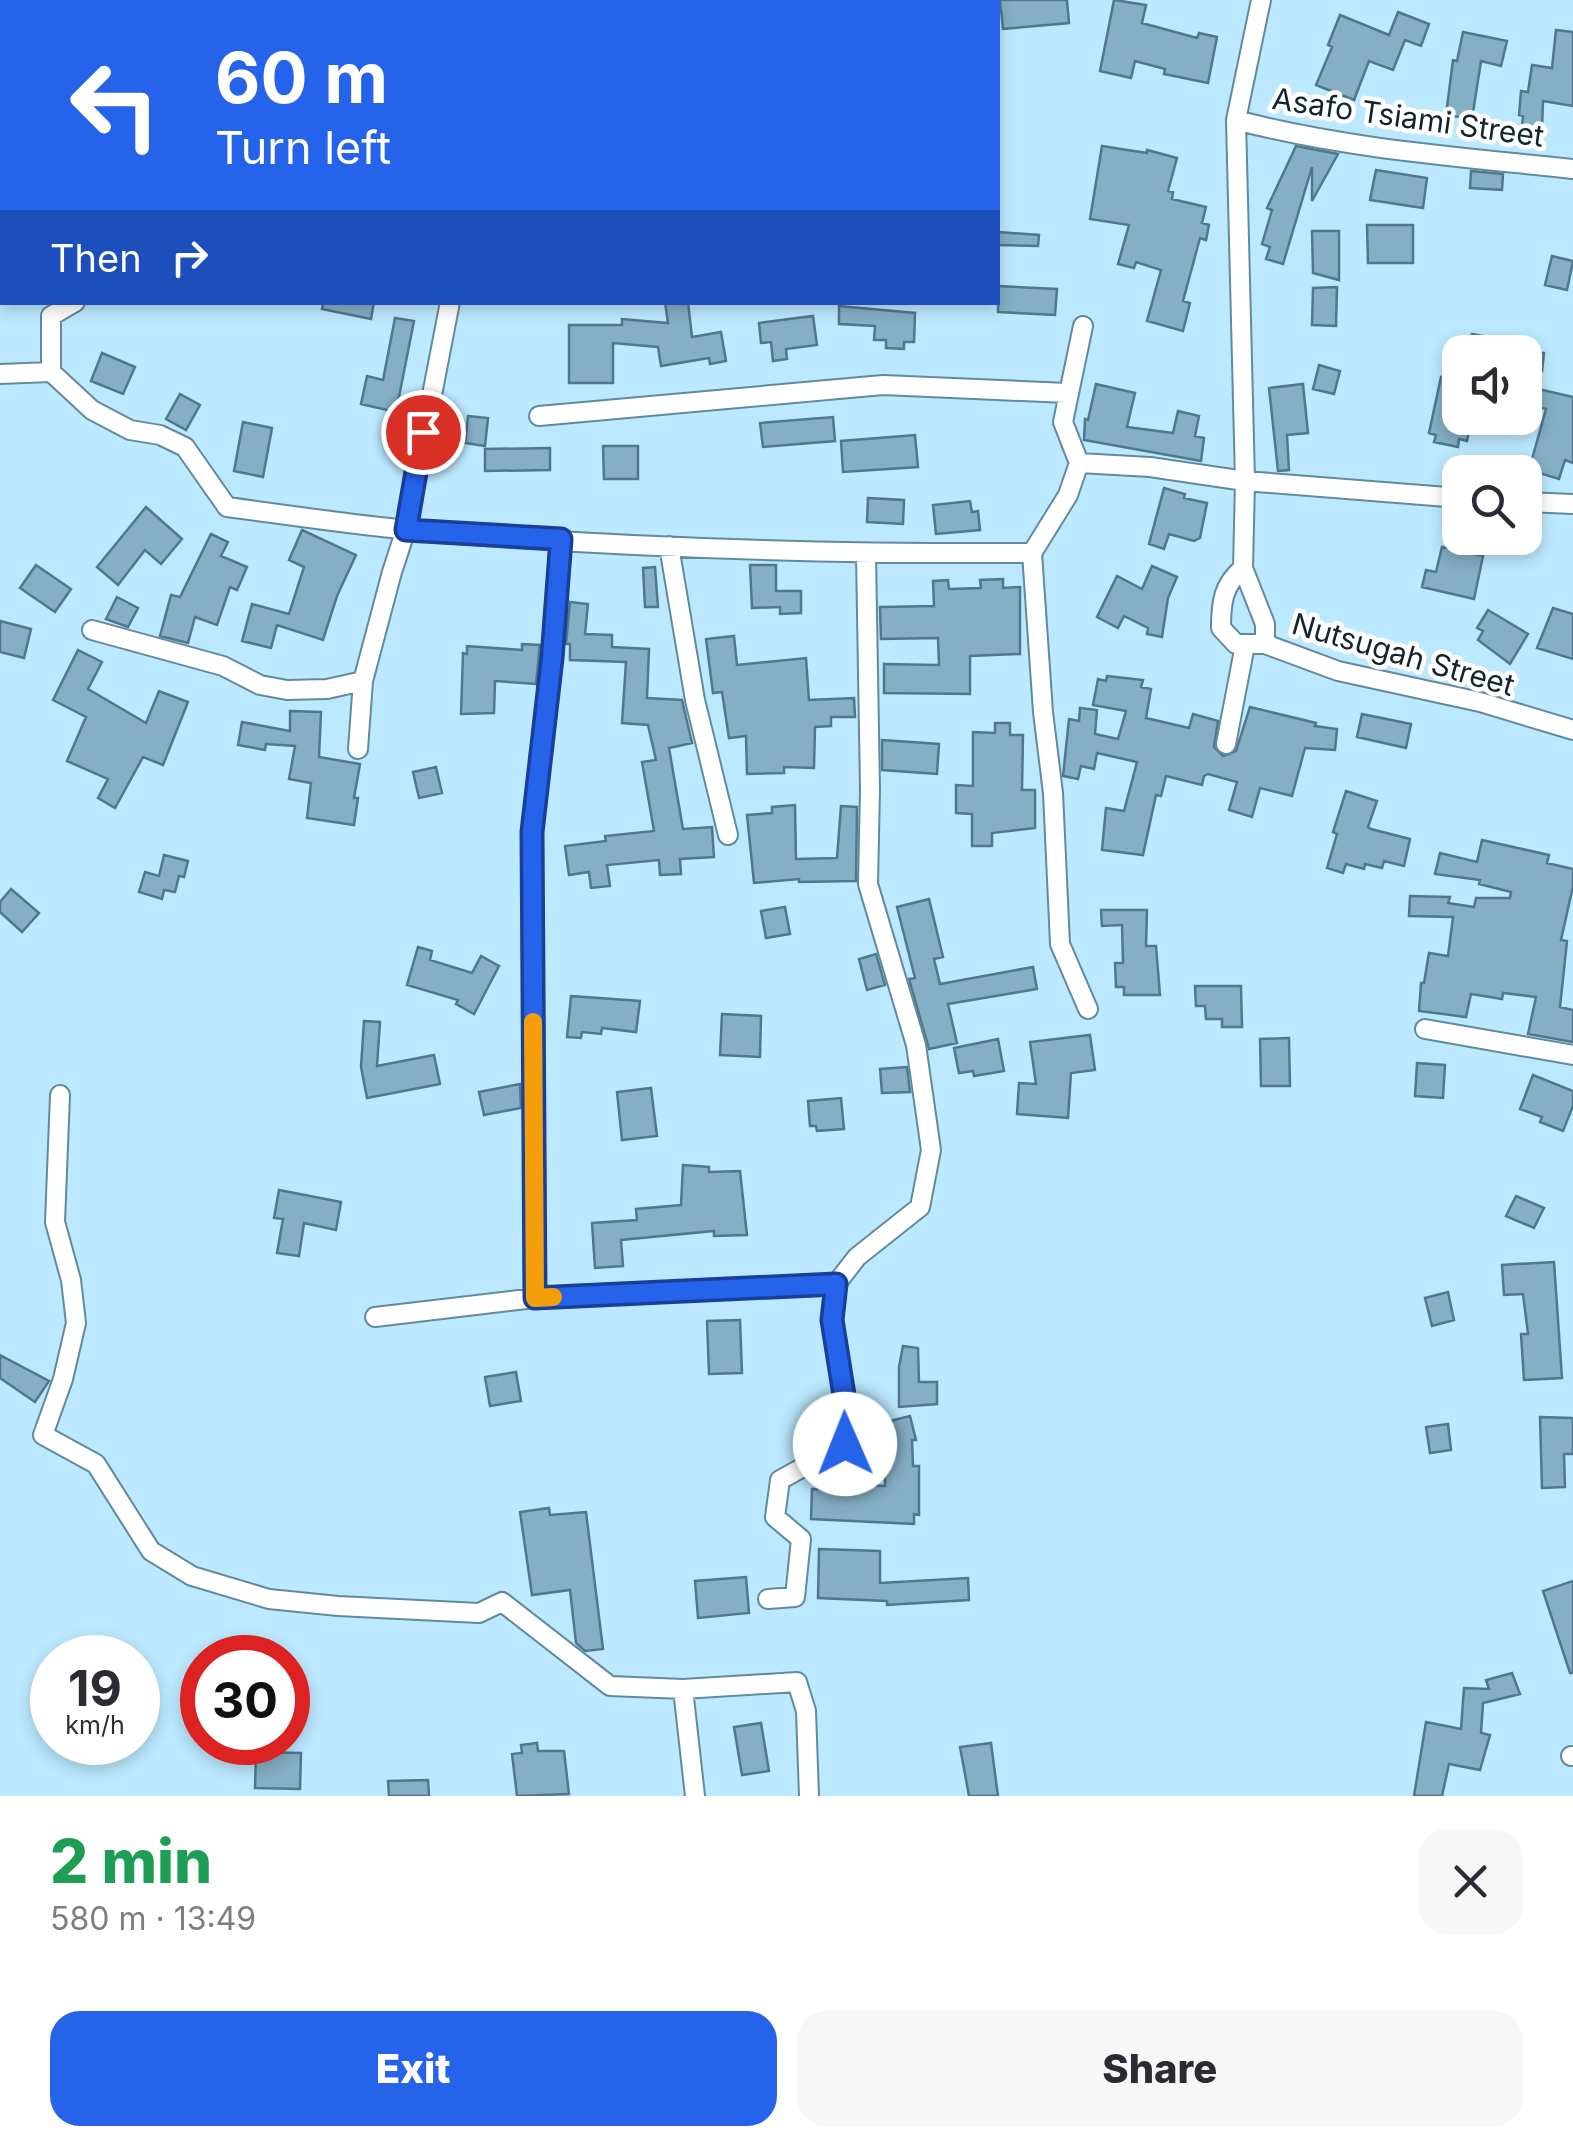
<!DOCTYPE html>
<meta charset="utf-8">
<style>
body{margin:0;font-family:Inter,sans-serif;background:#f7f7f7;color:#2b2b33;height:100vh;display:flex;flex-direction:column;font-size:38px;white-space:nowrap}
*{box-sizing:border-box;margin:0}
p{font-size:32px;color:#7c7c81}
.icon{flex:none;width:55px;height:55px;fill:none;stroke:currentColor;stroke-width:2;stroke-linecap:round;stroke-linejoin:round}
.map{position:relative;height:1796px;overflow:hidden}
.sheet{display:flex;flex-direction:column;background:#fff;flex:1}
.sheet>*{flex:none}
.guide{position:absolute;left:0px;top:0px;width:1000px;height:305px;box-shadow:0 5px 15px #0003;background:#2563eb;color:#fff;overflow:hidden}
.tools{position:absolute;left:1442px;top:335px;display:grid;gap:20px}
.tools a{display:grid;place-items:center;width:100px;height:100px;border-radius:20px;background:#fff;box-shadow:0 5px 15px #0003;font-size:50px}
.speed{position:absolute;left:30px;top:1635px;display:flex;gap:20px;font-size:50px;font-weight:700;text-align:center}
.speed>*{display:grid;place-content:center;width:130px;height:130px;border-radius:50%;background:#fff;box-shadow:0 5px 15px #0003;line-height:1}
.speed small{font-size:25px;font-weight:400}
.speed .limit{border:15px solid #d22;background:#fff;color:#111}
.pin{position:absolute;display:grid;place-items:center;width:85px;height:85px;color:#fff;margin:-42px;border:5px solid #fff;border-radius:50%;box-shadow:0 2px 10px #0007}
.me{position:absolute;width:110px;margin:-55px;rotate:359deg;stroke-linejoin:round;filter:drop-shadow(0 0 8px #0008)}
.turn{display:flex;align-items:center;gap:35px;height:210px;padding:0 50px;font-size:45px}
.turn .icon{width:130px;height:130px;stroke-width:2.5}
.turn b{display:block;font-size:70px;line-height:85px}
.then{display:flex;align-items:center;height:95px;padding:0 50px;background:#0003;gap:20px;font-size:38px}
.round{display:grid;place-items:center;flex:none;width:105px;height:105px;border-radius:30px;background:#f7f7f7}
.overview{display:flex;align-items:center;justify-content:space-between;height:170px;padding:0 50px}
h1{font-size:60px;font-weight:800;line-height:75px;color:#1e9e55}
.button{display:flex;gap:20px;margin-top:auto;padding:20px 50px}
.button a{flex:1;height:115px;border-radius:30px;background:#2563eb;color:#fff;font-size:40px;font-weight:800;line-height:115px;text-align:center}
.button a+a{background:#f7f7f7;color:#2b2b33}
.map>svg:first-child{display:block}
.building{fill:#84afc4;stroke:#4f788c;stroke-width:2.5}
.lines{fill:none;stroke-linecap:round;stroke-linejoin:round}
.minor-casing{stroke:#618a9f;stroke-width:22}
.minor{stroke:#fff;stroke-width:18}
.route-casing{stroke:#184099;stroke-width:25}
.route{stroke:#2563eb;stroke-width:18}
.slow{stroke:#f59e0b;stroke-width:18}
.labels{text-anchor:middle;stroke-width:9;stroke-linejoin:round;paint-order:stroke}
.street-label{font-size:30px;fill:#13242c;stroke:#fff}
</style>
<div class="map">
<svg width="1573" height="1796" viewBox="0 0 1573 1796">
<rect width="100%" height="100%" fill="#bce9ff"/>
<path class="building" d="M 1000,0 L 1067,0 L 1069,23 L 1003,29 Z
M 1114,0 L 1146,5 L 1142,23 L 1197,38 L 1199,33 L 1217,37 L 1208,83 L 1164,74 L 1165,69 L 1135,61 L 1131,78 L 1100,71 Z
M 1398,12 L 1429,24 L 1421,46 L 1405,40 L 1393,70 L 1369,61 L 1354,100 L 1316,85 L 1332,47 L 1328,45 L 1340,15 L 1389,35 Z
M 1556,30 L 1573,32 L 1573,106 L 1543,101 L 1542,129 L 1522,127 L 1523,116 L 1519,115 L 1521,91 L 1528,92 L 1532,65 L 1552,68 Z
M 1463,32 L 1507,41 L 1501,66 L 1481,61 L 1472,119 L 1446,115 L 1453,60 L 1457,61 Z
M 1102,146 L 1147,153 L 1147,150 L 1177,158 L 1168,191 L 1173,192 L 1172,199 L 1206,207 L 1202,223 L 1209,225 L 1206,240 L 1200,238 L 1183,301 L 1190,303 L 1183,331 L 1147,321 L 1161,270 L 1136,262 L 1134,268 L 1118,264 L 1129,225 L 1090,219 Z
M 1296,146 L 1338,154 L 1312,201 L 1312,167 L 1283,264 L 1266,259 L 1270,247 L 1262,244 L 1272,210 L 1267,208 Z
M 1376,170 L 1427,178 L 1423,208 L 1370,200 Z
M 1471,171 L 1503,174 L 1502,190 L 1470,188 Z
M 1367,225 L 1413,225 L 1413,263 L 1368,263 Z
M 1312,231 L 1339,231 L 1339,280 L 1313,273 Z
M 998,232 L 1039,235 L 1038,246 L 998,245 Z
M 1552,256 L 1573,261 L 1567,290 L 1545,285 Z
M 998,286 L 1057,289 L 1055,315 L 998,312 Z
M 1337,287 L 1336,326 L 1312,325 L 1313,288 Z
M 323,302 L 374,302 L 371,319 L 322,309 Z
M 665,302 L 688,302 L 692,337 L 721,332 L 726,361 L 710,364 L 709,358 L 661,366 L 658,347 L 613,343 L 613,383 L 569,383 L 569,325 L 622,325 L 622,319 L 668,323 Z
M 839,306 L 915,313 L 914,342 L 904,342 L 904,349 L 886,348 L 886,340 L 874,340 L 875,326 L 839,324 Z
M 813,316 L 817,345 L 786,349 L 787,359 L 773,361 L 771,342 L 761,343 L 759,323 Z
M 395,318 L 414,321 L 396,412 L 361,404 L 367,376 L 383,380 Z
M 1472,334 L 1537,346 L 1536,352 L 1544,353 L 1542,371 L 1525,369 L 1525,352 L 1468,352 Z
M 102,353 L 135,367 L 123,394 L 91,381 Z
M 1319,365 L 1340,371 L 1334,394 L 1313,389 Z
M 1441,377 L 1460,381 L 1460,418 L 1472,418 L 1467,441 L 1459,439 L 1458,447 L 1434,442 L 1436,435 L 1429,433 Z
M 1096,384 L 1135,393 L 1127,427 L 1173,433 L 1178,411 L 1199,416 L 1195,436 L 1204,438 L 1201,461 L 1084,440 L 1085,419 L 1088,420 Z
M 1303,384 L 1308,433 L 1287,435 L 1289,470 L 1278,471 L 1269,388 Z
M 1534,388 L 1573,397 L 1573,463 L 1565,460 L 1559,479 L 1529,470 L 1546,409 L 1530,405 Z
M 180,394 L 200,405 L 186,430 L 166,419 Z
M 468,416 L 488,418 L 485,446 L 465,443 Z
M 833,417 L 835,441 L 763,447 L 760,423 Z
M 243,422 L 272,428 L 263,477 L 234,471 Z
M 915,435 L 918,467 L 843,472 L 841,441 Z
M 603,446 L 638,446 L 638,479 L 604,479 Z
M 550,448 L 550,470 L 485,471 L 485,449 Z
M 1164,488 L 1185,494 L 1184,498 L 1207,503 L 1200,538 L 1194,541 L 1169,534 L 1164,549 L 1149,544 Z
M 868,498 L 904,500 L 903,524 L 867,522 Z
M 970,501 L 972,512 L 978,511 L 980,530 L 936,534 L 933,505 Z
M 146,507 L 182,539 L 161,564 L 145,550 L 118,585 L 97,567 Z
M 302,530 L 356,555 L 337,596 L 323,640 L 277,625 L 271,648 L 242,641 L 252,604 L 289,614 L 304,567 L 289,560 Z
M 211,534 L 228,542 L 221,556 L 247,567 L 237,590 L 230,587 L 217,625 L 195,617 L 188,643 L 160,636 L 171,595 L 180,597 Z
M 1442,547 L 1483,556 L 1474,599 L 1422,587 L 1426,570 L 1436,572 Z
M 36,565 L 71,589 L 55,612 L 20,588 Z
M 750,565 L 776,565 L 776,591 L 801,591 L 801,613 L 780,614 L 780,607 L 752,608 Z
M 1152,566 L 1177,577 L 1168,598 L 1162,637 L 1147,634 L 1148,628 L 1124,616 L 1118,628 L 1097,617 L 1117,576 L 1142,589 Z
M 655,567 L 658,607 L 645,607 L 643,568 Z
M 1003,579 L 1003,588 L 1020,587 L 1020,654 L 970,656 L 970,694 L 884,693 L 884,664 L 939,665 L 938,638 L 881,639 L 880,607 L 934,606 L 933,581 L 948,580 L 949,589 L 981,588 L 980,580 Z
M 117,597 L 138,608 L 128,627 L 106,619 Z
M 570,602 L 588,604 L 585,634 L 612,635 L 612,647 L 649,649 L 647,698 L 682,700 L 692,743 L 669,748 L 683,829 L 712,827 L 714,857 L 680,859 L 681,874 L 660,875 L 659,860 L 607,865 L 610,886 L 591,888 L 589,872 L 569,875 L 565,846 L 606,841 L 605,836 L 654,831 L 642,762 L 656,760 L 648,725 L 622,723 L 626,662 L 570,660 L 570,644 L 566,644 Z
M 1553,608 L 1573,614 L 1573,659 L 1537,648 Z
M 1488,610 L 1528,634 L 1510,664 L 1478,640 L 1483,631 L 1477,628 Z
M 0,621 L 31,629 L 24,658 L 0,652 Z
M 734,636 L 737,665 L 806,658 L 809,700 L 854,698 L 855,717 L 831,717 L 831,726 L 815,727 L 814,768 L 784,767 L 784,773 L 747,774 L 746,736 L 729,738 L 722,692 L 713,693 L 706,639 Z
M 522,644 L 540,645 L 536,684 L 495,681 L 494,713 L 461,714 L 463,653 L 467,654 L 467,646 L 522,650 Z
M 78,650 L 102,662 L 88,689 L 146,723 L 159,691 L 188,702 L 163,765 L 143,757 L 115,808 L 98,798 L 108,779 L 67,761 L 86,717 L 53,700 Z
M 1107,676 L 1143,680 L 1141,687 L 1151,689 L 1146,718 L 1189,728 L 1193,714 L 1218,721 L 1214,747 L 1223,756 L 1236,751 L 1250,707 L 1316,723 L 1315,726 L 1337,729 L 1335,750 L 1305,748 L 1292,796 L 1260,788 L 1252,817 L 1229,810 L 1237,782 L 1208,774 L 1204,776 L 1202,785 L 1166,776 L 1161,796 L 1156,795 L 1143,855 L 1102,850 L 1106,808 L 1124,811 L 1137,762 L 1097,753 L 1094,769 L 1081,766 L 1078,779 L 1063,776 L 1069,719 L 1079,721 L 1080,708 L 1097,710 L 1095,734 L 1118,739 L 1126,711 L 1093,705 L 1098,679 L 1106,681 Z
M 290,711 L 321,712 L 319,757 L 360,764 L 354,798 L 358,798 L 354,825 L 307,818 L 311,783 L 289,779 L 295,746 L 266,744 L 265,750 L 238,745 L 242,722 L 290,731 Z
M 1362,714 L 1411,724 L 1406,748 L 1357,737 Z
M 995,723 L 1010,723 L 1010,735 L 1023,735 L 1022,790 L 1035,790 L 1035,828 L 992,833 L 992,846 L 972,846 L 972,814 L 956,813 L 956,785 L 973,786 L 973,732 L 995,733 Z
M 882,740 L 939,744 L 937,774 L 882,770 Z
M 436,767 L 442,793 L 419,798 L 413,772 Z
M 1346,791 L 1377,801 L 1368,827 L 1371,829 L 1410,839 L 1404,866 L 1384,861 L 1382,868 L 1365,864 L 1364,869 L 1346,864 L 1343,873 L 1327,868 L 1337,834 L 1333,832 Z
M 795,805 L 796,859 L 837,858 L 841,806 L 857,807 L 856,881 L 799,882 L 799,879 L 754,883 L 747,815 L 772,813 L 772,807 Z
M 1482,840 L 1549,855 L 1547,863 L 1573,869 L 1573,886 L 1561,940 L 1567,941 L 1560,1007 L 1573,1010 L 1573,1042 L 1528,1034 L 1536,997 L 1503,993 L 1502,999 L 1471,994 L 1466,1017 L 1419,1011 L 1421,983 L 1424,983 L 1429,953 L 1448,956 L 1453,917 L 1409,916 L 1410,896 L 1450,897 L 1448,903 L 1474,907 L 1476,898 L 1510,898 L 1511,892 L 1479,884 L 1480,880 L 1435,874 L 1440,853 L 1477,862 Z
M 164,855 L 188,861 L 184,877 L 179,876 L 175,892 L 164,890 L 162,899 L 139,892 L 145,872 L 159,876 Z
M 11,889 L 39,913 L 22,932 L 0,912 L 0,902 Z
M 929,899 L 943,957 L 934,959 L 940,984 L 1033,967 L 1037,989 L 948,1004 L 957,1043 L 929,1049 L 909,979 L 915,978 L 897,907 Z
M 785,907 L 790,934 L 766,938 L 761,911 Z
M 1101,910 L 1147,910 L 1146,946 L 1156,946 L 1160,995 L 1124,995 L 1124,987 L 1116,987 L 1115,963 L 1123,963 L 1122,925 L 1102,926 Z
M 418,947 L 432,951 L 430,960 L 472,973 L 481,956 L 499,966 L 474,1014 L 456,1004 L 458,1000 L 407,985 Z
M 876,954 L 885,985 L 867,990 L 859,959 Z
M 1195,986 L 1241,986 L 1242,1027 L 1222,1027 L 1222,1019 L 1206,1019 L 1205,1006 L 1196,1006 Z
M 571,996 L 640,1001 L 636,1032 L 602,1028 L 601,1034 L 582,1032 L 581,1038 L 567,1037 Z
M 722,1014 L 761,1016 L 760,1057 L 720,1055 Z
M 364,1021 L 380,1022 L 377,1066 L 434,1055 L 440,1084 L 367,1098 L 361,1067 Z
M 1090,1035 L 1095,1070 L 1071,1073 L 1068,1118 L 1017,1114 L 1019,1083 L 1036,1084 L 1030,1042 Z
M 1289,1038 L 1290,1086 L 1261,1086 L 1260,1039 Z
M 998,1039 L 1004,1071 L 974,1076 L 973,1071 L 959,1073 L 954,1048 Z
M 1417,1063 L 1445,1065 L 1443,1098 L 1415,1096 Z
M 907,1067 L 910,1092 L 882,1093 L 880,1069 Z
M 1533,1075 L 1573,1091 L 1573,1106 L 1563,1131 L 1540,1122 L 1542,1117 L 1520,1109 Z
M 520,1084 L 521,1108 L 484,1115 L 479,1092 Z
M 651,1088 L 657,1136 L 622,1140 L 617,1092 Z
M 841,1098 L 844,1129 L 817,1131 L 816,1126 L 810,1126 L 808,1101 Z
M 683,1165 L 709,1167 L 709,1172 L 740,1171 L 747,1235 L 714,1236 L 714,1231 L 621,1240 L 623,1266 L 595,1268 L 592,1223 L 637,1220 L 636,1209 L 681,1205 Z
M 279,1190 L 341,1202 L 336,1230 L 304,1223 L 299,1256 L 277,1253 L 283,1219 L 274,1218 Z
M 1516,1196 L 1544,1208 L 1534,1228 L 1506,1216 Z
M 1554,1262 L 1562,1378 L 1524,1380 L 1521,1334 L 1528,1334 L 1523,1294 L 1504,1295 L 1502,1265 Z
M 1448,1292 L 1454,1320 L 1432,1326 L 1425,1298 Z
M 740,1320 L 742,1373 L 709,1374 L 707,1321 Z
M 903,1346 L 918,1348 L 919,1382 L 937,1382 L 937,1404 L 899,1407 L 899,1367 Z
M 0,1355 L 49,1381 L 35,1402 L 0,1378 Z
M 516,1372 L 521,1401 L 490,1406 L 485,1377 Z
M 910,1416 L 916,1440 L 912,1440 L 913,1466 L 919,1466 L 919,1515 L 914,1514 L 914,1524 L 811,1519 L 812,1489 L 842,1490 L 842,1484 L 885,1486 L 885,1457 L 890,1457 L 882,1423 Z
M 1540,1417 L 1573,1418 L 1573,1454 L 1564,1454 L 1565,1487 L 1542,1488 Z
M 1448,1424 L 1451,1450 L 1430,1453 L 1426,1427 Z
M 549,1508 L 550,1515 L 586,1512 L 603,1649 L 585,1651 L 576,1643 L 570,1590 L 532,1595 L 520,1512 Z
M 819,1549 L 880,1551 L 880,1583 L 968,1578 L 969,1600 L 887,1605 L 887,1601 L 818,1598 Z
M 746,1577 L 749,1613 L 698,1618 L 695,1581 Z
M 1573,1581 L 1573,1673 L 1570,1673 L 1543,1591 Z
M 1512,1673 L 1520,1694 L 1483,1703 L 1481,1733 L 1490,1735 L 1480,1770 L 1449,1764 L 1442,1796 L 1414,1796 L 1426,1722 L 1461,1729 L 1464,1688 L 1489,1689 L 1486,1680 Z
M 761,1723 L 769,1771 L 742,1775 L 734,1727 Z
M 537,1743 L 538,1751 L 564,1751 L 569,1794 L 517,1796 L 512,1754 L 522,1753 L 521,1745 Z
M 991,1743 L 998,1796 L 969,1796 L 960,1747 Z
M 256,1752 L 301,1753 L 300,1789 L 255,1788 Z
M 428,1780 L 429,1796 L 389,1796 L 388,1781 Z"/>
<g class="lines">
<defs>
<path id="minor" d="M 469,0 L 469,2
M 631,0 L 631,2
M 1261,0 L 1236,120 L 1245,481 L 1243,568 L 1265,624 L 1265,644 L 1338,671 L 1480,702 L 1573,730
M 822,2 L 822,0
M 1236,120 C 1345,149 1461,157 1573,169
M 75,302 L 51,316 L 51,372 L 92,410 L 130,430 L 160,435 L 185,447 L 227,507 C 287,515 347,524 408,530 C 615,548 824,554 1032,553 L 1068,495 L 1079,463 L 1063,422 L 1083,326
M 0,374 L 51,372
M 539,416 L 883,385 L 1067,393
M 1079,463 L 1150,467 L 1245,481 L 1460,498
M 1525,502 L 1573,504
M 669,546 L 695,700 L 728,835
M 1032,553 L 1043,712 L 1053,793 L 1060,944 L 1088,1009
M 1243,568 C 1223,585 1221,602 1221,628 L 1236,644 L 1265,644
M 92,630 L 223,666 L 260,685 L 287,690 L 327,689 L 363,681
M 1226,744 L 1245,645
M 358,749 L 363,681 L 392,572 L 406,529 L 450,302
M 1425,1029 L 1573,1055
M 60,1095 L 55,1222 L 71,1280 L 76,1323 L 63,1379 L 43,1435 L 96,1464 L 151,1551 L 192,1576 L 269,1599 L 338,1606 L 479,1613 L 502,1602 L 610,1686 L 683,1689 L 695,1796
M 535,1298 L 532,832 L 552,658 L 561,539
M 375,1317 L 535,1298 L 836,1284
M 768,1599 L 795,1597 L 801,1539 L 775,1517 L 780,1480 L 845,1444 L 844,1395 L 832,1320 L 836,1284 L 857,1257 L 920,1207 L 931,1150 L 916,1045 L 868,884 L 870,790 L 866,554
M 683,1689 L 797,1682 L 806,1711 L 809,1796
M 1571,1756 L 1573,1756"/>
</defs>
<use href="#minor" class="minor-casing"/>
<use href="#minor" class="minor"/>
</g>
<g class="lines">
<defs>
<path id="route" d="M 423,432 L 406,530 L 561,539 L 552,658 L 532,832 L 535,1298 L 836,1284 L 832,1320 L 844,1395 L 845,1444"/>
</defs>
<use href="#route" class="route-casing"/>
<use href="#route" class="route"/>
<path class="slow" d="M 533,1022 L 535,1298 L 553,1297"/>
</g>
<g class="labels">
<g class="street-label">
<text transform="translate(1408 118) rotate(8)" y="10">Asafo Tsiami Street</text>
<text transform="translate(1403 655) rotate(16)" y="10">Nutsugah Street</text>
</g>
</g>
</svg>
<div class="tools">
<a><svg class="icon" aria-label="sound" viewBox="0 0 24 24"><path d="M4 9h4l5-4v14l-5-4H4zM17 9q2 3 0 6"/></svg></a>
<a><svg class="icon" aria-label="search" viewBox="0 0 24 24"><circle cx="10" cy="10" r="6"/><path d="M15 15l6 6"/></svg></a>
</div>
<div class="speed"><div>19<small>km/h</small></div><div class="limit">30</div></div>
<div class="pin" style="left:423px;top:432px;background:#d93025"><svg class="icon" aria-label="arrive" viewBox="0 0 24 24"><path d="M6 21V4h12l-3 4 3 4H6"/></svg></div>
<svg class="me" style="left:845px;top:1444px" viewBox="-20 -20 40 40"><circle r="19" fill="#fff"/><path d="M0-13L10 11 0 6-10 11z" fill="#2563eb"/></svg>
<div class="guide">
<div class="turn"><svg class="icon" aria-label="left" viewBox="0 0 24 24"><path d="M17 20v-9H6M10 6l-5 5 5 5"/></svg><div><b>60 m</b>Turn left</div></div>
<div class="then">Then<svg class="icon" aria-label="right" viewBox="0 0 24 24"><path d="M7 20v-9h11M14 6l5 5-5 5"/></svg></div>
</div>
</div>
<section class="sheet">
<div class="overview"><div><h1>2 min</h1><p>580 m · 13:49</p></div><a class="round"><svg class="icon" aria-label="close" viewBox="0 0 24 24"><path d="M6 6l12 12M18 6L6 18"/></svg></a></div>
<div class="button"><a>Exit</a><a>Share</a></div>
</section>
